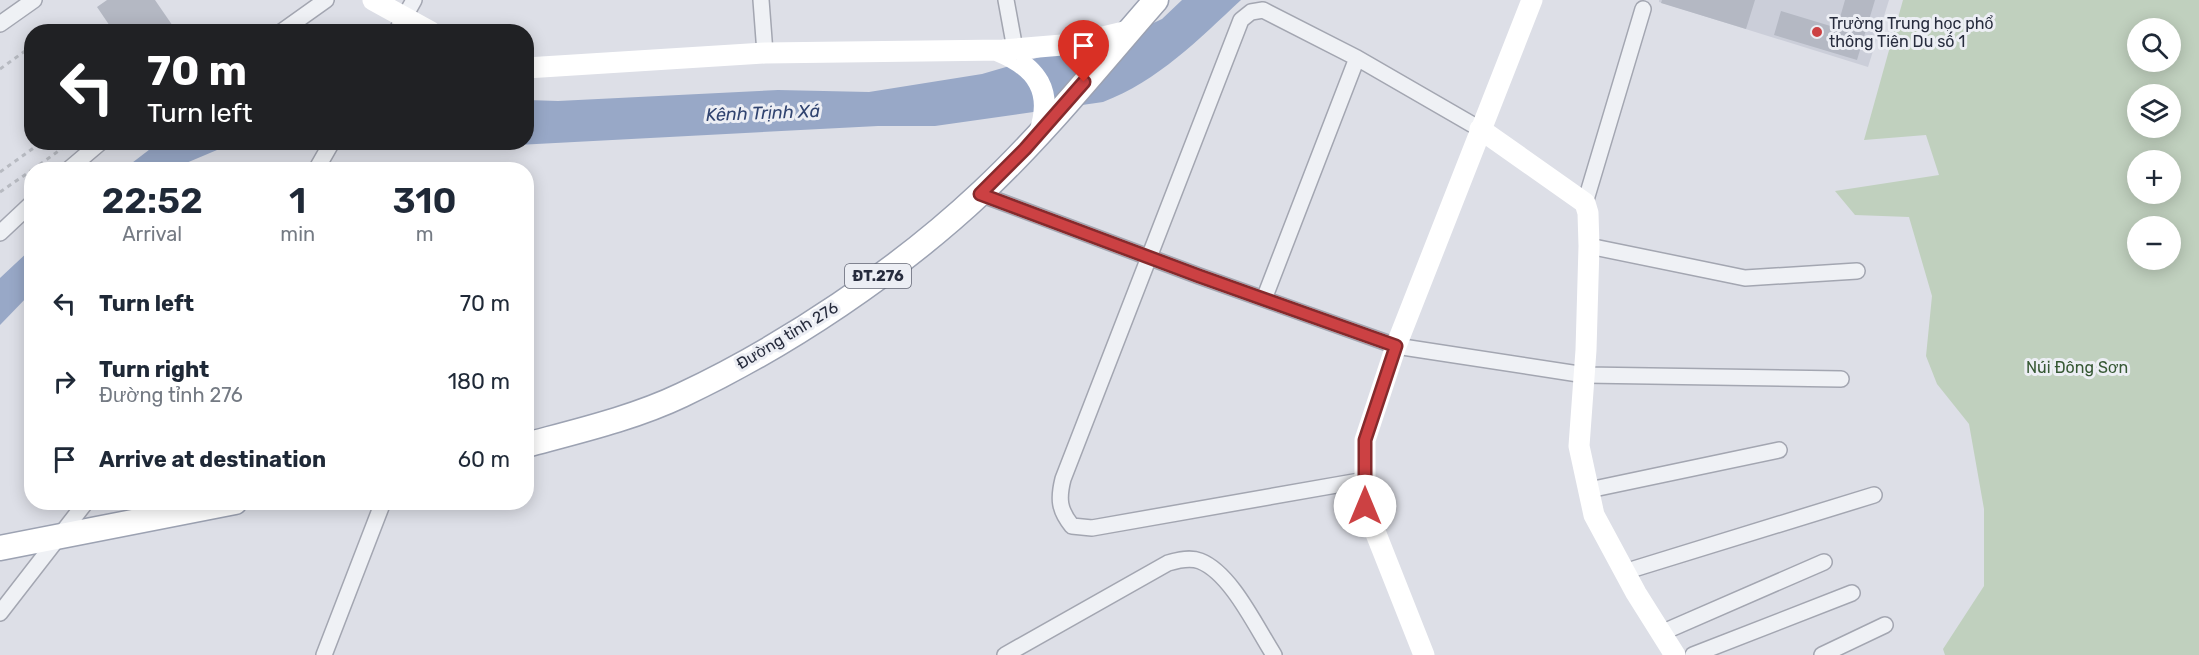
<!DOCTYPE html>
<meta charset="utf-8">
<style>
body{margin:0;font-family:Rubik,sans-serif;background:#f2f2f3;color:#1f2937;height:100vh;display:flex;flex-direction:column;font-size:22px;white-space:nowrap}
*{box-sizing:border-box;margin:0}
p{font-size:20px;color:#747a83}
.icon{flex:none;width:33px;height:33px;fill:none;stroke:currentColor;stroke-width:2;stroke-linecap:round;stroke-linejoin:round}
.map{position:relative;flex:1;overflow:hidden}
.drawer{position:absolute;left:24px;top:162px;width:510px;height:348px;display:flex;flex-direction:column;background:#fff;border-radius:24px;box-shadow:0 3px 15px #0003}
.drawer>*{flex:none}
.top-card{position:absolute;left:24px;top:24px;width:510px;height:126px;border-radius:24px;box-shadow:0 3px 15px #0003;background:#202124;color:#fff;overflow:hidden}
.tools{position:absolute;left:2127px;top:18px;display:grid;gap:12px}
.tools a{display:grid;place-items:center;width:54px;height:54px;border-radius:50%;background:#fff;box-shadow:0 3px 15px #0003;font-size:30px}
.pin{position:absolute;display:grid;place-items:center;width:51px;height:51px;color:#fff;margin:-62px -26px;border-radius:50% 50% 50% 0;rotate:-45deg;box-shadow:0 0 6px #0007}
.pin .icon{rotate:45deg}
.me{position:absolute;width:66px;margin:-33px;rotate:0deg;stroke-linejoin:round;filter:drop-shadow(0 0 4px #0008)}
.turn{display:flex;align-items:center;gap:21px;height:126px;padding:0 24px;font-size:27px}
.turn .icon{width:78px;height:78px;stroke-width:2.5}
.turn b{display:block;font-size:42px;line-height:51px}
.eta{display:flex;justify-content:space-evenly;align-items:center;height:102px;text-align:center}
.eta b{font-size:36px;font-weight:600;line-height:42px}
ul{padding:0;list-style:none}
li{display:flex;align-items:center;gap:18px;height:78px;padding:0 24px}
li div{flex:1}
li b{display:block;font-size:22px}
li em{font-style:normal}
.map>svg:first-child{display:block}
.built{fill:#cbced9}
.green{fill:#c0d0be;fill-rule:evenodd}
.water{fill:#98a8c7}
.building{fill:#b4b8c3}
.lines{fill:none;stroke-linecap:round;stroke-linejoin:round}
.street-casing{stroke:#a3a6b1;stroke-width:18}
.primary-casing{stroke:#9ca2b2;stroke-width:27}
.path{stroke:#b7bac1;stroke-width:3;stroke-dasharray:4.5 4.5;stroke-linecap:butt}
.street{stroke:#eff1f5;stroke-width:15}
.secondary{stroke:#fff;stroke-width:21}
.primary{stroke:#fff;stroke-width:24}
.route-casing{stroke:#852a2c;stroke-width:15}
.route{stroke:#cc4143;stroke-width:10}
.poi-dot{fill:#cc4143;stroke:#eceef4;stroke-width:2}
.labels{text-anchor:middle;stroke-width:6;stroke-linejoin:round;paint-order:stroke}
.shield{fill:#eceef4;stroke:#626674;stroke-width:1.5}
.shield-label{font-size:15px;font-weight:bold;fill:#272c3d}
.poi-label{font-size:16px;fill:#272c3d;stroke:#eceef4;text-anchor:start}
.street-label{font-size:16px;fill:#272c3d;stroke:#eceef4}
.park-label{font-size:16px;fill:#365834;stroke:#eceef4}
.water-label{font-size:18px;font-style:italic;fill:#314470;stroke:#eceef4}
</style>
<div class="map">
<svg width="2199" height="655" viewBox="0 0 2199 655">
<rect width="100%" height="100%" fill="#dddfe7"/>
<path class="built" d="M 1659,0 L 1889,0 L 1868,67 L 1659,2 Z"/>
<path class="green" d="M 1903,0 L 2199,0 L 2199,655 L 1945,655 L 1943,649 L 1984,586 L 1984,509 L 1969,424 L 1937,384 L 1926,356 L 1932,296 L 1909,217 L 1855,215 L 1835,191 L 1939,175 L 1926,135 L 1864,140 ZM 2138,28 L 2170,28 L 2170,62 L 2138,62 ZM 2138,94 L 2170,94 L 2170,128 L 2138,128 ZM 2138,160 L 2170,160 L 2170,194 L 2138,194 ZM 2138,226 L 2170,226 L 2170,260 L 2138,260 Z"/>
<path class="water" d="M 1182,0 L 1241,0 C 1199,39 1158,81 1103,102 L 935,126 L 878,126 L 497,146 L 403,143 L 526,142 L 527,100 L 558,101 L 778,90 L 869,92 L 982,74 L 1147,26 L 1162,19 Z
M 158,143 L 158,142 L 249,143 L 217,150 L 172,169 L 124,169 Z
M 31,249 L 31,293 L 0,325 L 0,278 Z"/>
<path class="building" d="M 107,0 L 155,0 L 177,32 L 114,32 L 97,7 Z
M 1662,0 L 1755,0 L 1746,29 L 1661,3 Z
M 1845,0 L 1875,0 L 1857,60 L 1774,35 L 1781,11 L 1837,28 Z"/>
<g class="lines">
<defs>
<path id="street" d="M 761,0 L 765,53
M 1006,0 L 1015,49
M 0,24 L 34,0
M 281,32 L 326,0
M 396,32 L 414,0
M 68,170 L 101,142
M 316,170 L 332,142
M 980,194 L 1199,276 L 1396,346 L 1585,375 L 1841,379
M 1585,203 L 1643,9
M 0,233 L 32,203
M 1589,246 L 1745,278 L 1857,271
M 1264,299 L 1357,58
M 1365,480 L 1092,528 L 1072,526 C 1059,510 1058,499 1063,479 L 1241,20 L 1251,12 L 1263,10 L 1357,58 L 1480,129
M 1589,490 L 1779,450
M 1624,572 L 1874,495
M 0,613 L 86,502
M 1661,633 L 1824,562
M 324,655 L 383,502
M 1005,655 L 1168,563 C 1178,560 1190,557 1200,561 C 1231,573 1256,627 1274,655
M 1693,655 L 1852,593
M 1822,655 L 1885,625"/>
<path id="primary" d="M 526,445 C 578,431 634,418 682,395 C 786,346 898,271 982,192 C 1045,133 1099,65 1156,0
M 0,548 L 235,502"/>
</defs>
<use href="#street" class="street-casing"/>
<use href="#primary" class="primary-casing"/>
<path class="path" d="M 0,69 L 32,46
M 32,170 L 71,142
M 0,172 L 42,142
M 0,192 L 32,170"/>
<use href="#street" class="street"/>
<path class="secondary" d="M 373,0 L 431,32
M 998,51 C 1037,67 1054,91 1039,134
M 526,68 L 765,53 L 1003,50 L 1074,44 L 1128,31
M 1480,129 L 1585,203 L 1588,213 L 1589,246 L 1586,350 L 1579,446 L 1594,515 L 1636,593 L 1675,655
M 1424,655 L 1365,506 L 1365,440 L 1396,346 L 1532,0"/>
<use href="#primary" class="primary"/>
</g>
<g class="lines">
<defs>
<path id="route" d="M 1084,82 L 1025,149 L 980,194 L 1199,276 L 1396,346 L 1365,440 L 1365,506"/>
</defs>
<use href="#route" class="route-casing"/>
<use href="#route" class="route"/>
</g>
<circle class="poi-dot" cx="1817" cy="32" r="6"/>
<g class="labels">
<rect class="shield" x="845" y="264" width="66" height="24" rx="4.5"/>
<g class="shield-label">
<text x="878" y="281">ĐT.276</text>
</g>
<g class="poi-label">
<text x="1829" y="29">Trường Trung học phổ<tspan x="1829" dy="18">thông Tiên Du số 1</tspan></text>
</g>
<g class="street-label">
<text transform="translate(787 335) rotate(-31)" y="6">Đường tỉnh 276</text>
</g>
<g class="park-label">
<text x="2077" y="373">Núi Đông Sơn</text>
</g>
<g class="water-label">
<text transform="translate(763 113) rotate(-2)" y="6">Kênh Trịnh Xá</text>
</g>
</g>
</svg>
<div class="tools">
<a><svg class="icon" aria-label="search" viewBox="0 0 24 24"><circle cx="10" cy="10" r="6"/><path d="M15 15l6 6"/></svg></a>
<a><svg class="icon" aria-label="layers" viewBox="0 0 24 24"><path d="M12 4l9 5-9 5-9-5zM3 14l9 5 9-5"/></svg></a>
<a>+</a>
<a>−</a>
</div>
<div class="pin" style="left:1084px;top:82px;background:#d93025"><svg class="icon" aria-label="arrive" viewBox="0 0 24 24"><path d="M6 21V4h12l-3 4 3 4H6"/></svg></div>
<svg class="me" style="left:1365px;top:506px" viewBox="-20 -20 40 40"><circle r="19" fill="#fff"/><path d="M0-13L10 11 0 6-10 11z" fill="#cc4143"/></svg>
<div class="top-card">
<div class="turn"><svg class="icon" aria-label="left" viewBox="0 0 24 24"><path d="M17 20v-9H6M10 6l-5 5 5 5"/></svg><div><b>70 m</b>Turn left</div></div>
</div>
<section class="drawer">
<div class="eta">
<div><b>22:52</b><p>Arrival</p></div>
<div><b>1</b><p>min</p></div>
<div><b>310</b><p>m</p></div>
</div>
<ul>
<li><svg class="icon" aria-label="left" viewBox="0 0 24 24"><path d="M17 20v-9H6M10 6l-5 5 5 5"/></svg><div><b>Turn left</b></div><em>70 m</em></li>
<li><svg class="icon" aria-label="right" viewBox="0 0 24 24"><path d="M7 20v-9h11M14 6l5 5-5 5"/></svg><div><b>Turn right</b><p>Đường tỉnh 276</p></div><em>180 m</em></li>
<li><svg class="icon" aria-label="arrive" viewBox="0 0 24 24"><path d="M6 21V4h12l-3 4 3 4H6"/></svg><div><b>Arrive at destination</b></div><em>60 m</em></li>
</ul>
</section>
</div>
